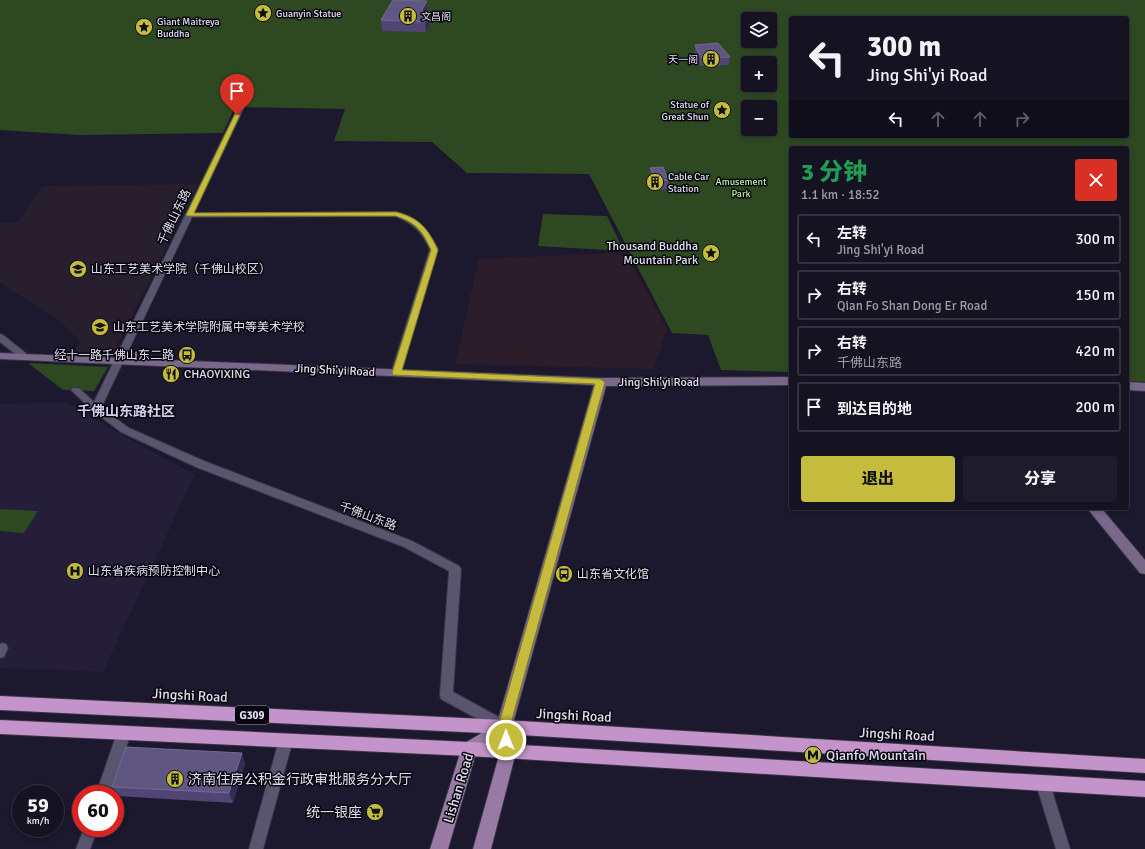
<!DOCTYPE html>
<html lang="zh">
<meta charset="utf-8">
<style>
body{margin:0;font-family:Signika,"Noto Sans SC",sans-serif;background:#1e1b2a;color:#f1f3f6;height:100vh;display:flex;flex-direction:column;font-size:15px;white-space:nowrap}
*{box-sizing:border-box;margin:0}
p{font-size:13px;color:#9d9ea5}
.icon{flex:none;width:22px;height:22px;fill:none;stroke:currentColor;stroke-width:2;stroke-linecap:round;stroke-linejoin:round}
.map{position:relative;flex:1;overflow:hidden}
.side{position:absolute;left:789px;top:146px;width:340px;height:364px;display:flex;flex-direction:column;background:#151222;border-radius:4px;box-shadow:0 2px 6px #0003,0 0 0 1px #343240}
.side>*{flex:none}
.hud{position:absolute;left:789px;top:16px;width:340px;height:122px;border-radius:4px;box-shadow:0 2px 6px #0003,0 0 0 1px #343240;background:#151222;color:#f1f3f6;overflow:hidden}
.tools{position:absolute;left:741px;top:12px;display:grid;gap:8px}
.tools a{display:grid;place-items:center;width:36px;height:36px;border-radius:4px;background:#151222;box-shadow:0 2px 6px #0003,0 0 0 1px #343240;font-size:20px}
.speed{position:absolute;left:12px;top:785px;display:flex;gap:8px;font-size:20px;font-weight:700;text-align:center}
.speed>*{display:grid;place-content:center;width:52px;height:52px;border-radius:50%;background:#151222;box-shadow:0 2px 6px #0003,0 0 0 1px #343240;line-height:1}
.speed small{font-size:10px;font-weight:400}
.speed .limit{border:6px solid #d22;background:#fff;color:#111}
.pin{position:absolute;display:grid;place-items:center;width:34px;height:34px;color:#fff;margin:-41px -17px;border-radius:50% 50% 50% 0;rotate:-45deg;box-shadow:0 0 4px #0007}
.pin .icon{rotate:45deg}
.me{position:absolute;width:44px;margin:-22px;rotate:0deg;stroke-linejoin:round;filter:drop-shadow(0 0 3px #0008)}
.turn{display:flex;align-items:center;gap:14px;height:84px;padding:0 12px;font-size:18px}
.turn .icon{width:52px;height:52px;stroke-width:2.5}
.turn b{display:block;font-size:28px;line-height:34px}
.lanes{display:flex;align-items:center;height:38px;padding:0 12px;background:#0003;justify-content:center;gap:20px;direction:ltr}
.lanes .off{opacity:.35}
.round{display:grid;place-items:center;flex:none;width:42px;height:42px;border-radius:4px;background:#1e1b2a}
.headline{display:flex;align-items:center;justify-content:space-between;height:68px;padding:0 12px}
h1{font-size:24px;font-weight:800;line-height:30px;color:#1e9e55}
.primary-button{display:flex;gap:8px;margin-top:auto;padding:8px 12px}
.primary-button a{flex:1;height:46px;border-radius:4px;background:#c5bc3d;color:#111;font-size:16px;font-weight:800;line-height:46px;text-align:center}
.primary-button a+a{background:#1e1b2a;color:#f1f3f6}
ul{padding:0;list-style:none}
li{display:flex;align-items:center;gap:12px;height:50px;margin:0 8px 6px;padding:0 4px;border:2px solid #343240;border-radius:4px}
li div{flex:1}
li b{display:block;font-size:15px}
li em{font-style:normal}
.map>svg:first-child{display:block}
.commercial{fill:#2b1e2a}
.built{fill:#241e39}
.education{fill:#271f2e}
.green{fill:#2e4921;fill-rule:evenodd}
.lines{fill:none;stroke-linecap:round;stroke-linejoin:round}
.street-casing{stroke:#373445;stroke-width:2}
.secondary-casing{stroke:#373445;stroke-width:2}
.primary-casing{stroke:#373445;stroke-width:2}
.highway-casing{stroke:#373445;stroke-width:2}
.street{fill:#59556e;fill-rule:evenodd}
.secondary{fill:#796889;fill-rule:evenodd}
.primary{fill:#997aa5;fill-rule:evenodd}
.highway{fill:#c493c9;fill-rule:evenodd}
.wall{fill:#504574}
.shaded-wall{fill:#352c52}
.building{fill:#5f5681;stroke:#746b92}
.route{fill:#c5bc3d;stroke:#807a28}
.labels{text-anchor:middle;stroke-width:3;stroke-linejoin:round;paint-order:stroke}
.far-poi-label{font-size:10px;fill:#e0deed;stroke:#07050e;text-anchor:start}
.far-park-label{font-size:10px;fill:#baeda2;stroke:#07050e}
.shield{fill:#07050e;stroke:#9f9daa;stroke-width:1}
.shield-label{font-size:11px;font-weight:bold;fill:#e0deed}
.street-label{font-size:12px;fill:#e0deed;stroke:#07050e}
.poi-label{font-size:12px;fill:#e0deed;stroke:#07050e;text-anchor:start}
.quarter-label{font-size:14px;font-weight:bold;fill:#d5d0ed;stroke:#07050e}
.near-street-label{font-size:14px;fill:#e0deed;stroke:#07050e}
.near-poi-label{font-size:14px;fill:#e0deed;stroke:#07050e;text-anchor:start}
</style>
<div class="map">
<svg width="1145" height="849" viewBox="0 0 1145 849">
<rect width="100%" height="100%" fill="#1c182d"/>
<path class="commercial" d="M 613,253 L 628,258 L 667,329 L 654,369 L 455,364 L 479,259 Z"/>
<path class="built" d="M 67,402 L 141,446 L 195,474 L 103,672 L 0,668 L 0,404 Z"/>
<path class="education" d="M 198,184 L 113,354 L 74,353 L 80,341 L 56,318 L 0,283 L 0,223 L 17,223 L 43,186 Z"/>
<path class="green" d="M 0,0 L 1145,0 L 1145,382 L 1127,381 L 1127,148 L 791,148 L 791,372 L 721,370 L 708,335 L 672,333 L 589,174 L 467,173 L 432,142 L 334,141 L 345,109 L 235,107 L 223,133 L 79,135 L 0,130 ZM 791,18 L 1127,18 L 1127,136 L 791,136 ZM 748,19 L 770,19 L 770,41 L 748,41 ZM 748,63 L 770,63 L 770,85 L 748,85 ZM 748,107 L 770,107 L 770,129 L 748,129 Z
M 543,214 L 607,216 L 624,251 L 538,246 Z
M 28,363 L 108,367 L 94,391 L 63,390 Z
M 0,509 L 38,511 L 24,533 L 0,531 Z"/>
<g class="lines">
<defs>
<path id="street" d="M 244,99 L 247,101 L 194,213 L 396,212 C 417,217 428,230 438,249 L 401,373 L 396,376 L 391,373 L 430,249 C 422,232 413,223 395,216 L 192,217 L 101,408 L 129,428 L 204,461 L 412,541 L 459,566 L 461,569 L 453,692 L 506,721 L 508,725 L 506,729 L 501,731 L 496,729 L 441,699 L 440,695 L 449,571 L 404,547 L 196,467 L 121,432 L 93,411 L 71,390 L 73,388 L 79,388 L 94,402 L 241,101 Z
M 0,334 L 3,335 L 28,355 L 30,357 L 28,359 L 22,359 L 0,342 Z
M 2,643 L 6,644 L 8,648 L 4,657 L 0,658 L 0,644 Z
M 124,727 L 129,729 L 131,733 L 110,794 L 96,794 L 117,733 L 119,729 Z
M 286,734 L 291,736 L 293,740 L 263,849 L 249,849 L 279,740 L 281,736 Z
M 1043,778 L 1048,780 L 1050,784 L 1070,849 L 1056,849 L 1036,784 L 1038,780 Z
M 84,828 L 98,828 L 90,849 L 76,849 Z"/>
<path id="secondary" d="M 0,353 L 601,378 L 791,377 L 791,385 L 606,386 L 512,727 L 510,732 L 504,734 L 498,732 L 496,727 L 594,385 L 0,359 Z
M 1127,382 L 1145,383 L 1145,391 L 1127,390 Z
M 1087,508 L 1101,508 L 1145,560 L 1145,574 L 1140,573 Z"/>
<path id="primary" d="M 504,720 L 510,722 L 512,727 L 516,752 L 491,849 L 473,849 L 500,752 L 498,739 L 476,753 L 448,849 L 430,849 L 463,744 Z"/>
<path id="highway" d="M 0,696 L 504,720 L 1145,759 L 1145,773 L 504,734 L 0,710 Z
M 0,720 L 469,742 L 1145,781 L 1145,797 L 469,756 L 0,734 Z"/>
</defs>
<use href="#street" class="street-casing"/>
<use href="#secondary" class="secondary-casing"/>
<use href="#primary" class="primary-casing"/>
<use href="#highway" class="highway-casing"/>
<use href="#street" class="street"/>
<use href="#secondary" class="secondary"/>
<use href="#primary" class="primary"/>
<use href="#highway" class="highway"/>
</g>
<path class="wall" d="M 427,1 L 428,11 L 427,12 L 430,12 L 431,22 L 426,32 L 382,31 L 381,20 Z
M 695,45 L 730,57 L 729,65 L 700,66 L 695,53 Z
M 650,168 L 668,180 L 668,189 L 657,190 L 650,177 Z
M 245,763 L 233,803 L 117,796 L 112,787 Z"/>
<path class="shaded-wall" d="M 427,1 L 428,11 L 422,22 L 421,12 Z
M 430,12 L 431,22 L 426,32 L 425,22 Z
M 242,753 L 245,763 L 233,803 L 229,793 Z"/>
<path class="building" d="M 393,0 L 427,1 L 421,12 L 430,12 L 425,22 L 381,20 Z
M 718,43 L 730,57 L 701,58 L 695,45 Z
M 663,167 L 668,180 L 658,181 L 650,168 Z
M 126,747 L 242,753 L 229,793 L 112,787 Z"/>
<path class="route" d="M 235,114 L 240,115 L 194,213 L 396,212 C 420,218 428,229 438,250 L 402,370 L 600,379 L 605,382 L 510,727 L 512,740 L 510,744 L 506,745 L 502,744 L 498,727 L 595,384 L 393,375 L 392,373 L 431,250 C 421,229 417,224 396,216 L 187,216 L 186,215 Z"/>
<defs>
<symbol id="sight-disc" viewBox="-11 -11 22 22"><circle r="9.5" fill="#c5bc3d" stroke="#07050e"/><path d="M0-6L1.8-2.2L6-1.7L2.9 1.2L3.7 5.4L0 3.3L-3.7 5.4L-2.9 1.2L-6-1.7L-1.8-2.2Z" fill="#111"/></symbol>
<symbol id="building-disc" viewBox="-11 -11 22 22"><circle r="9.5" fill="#c5bc3d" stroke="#07050e"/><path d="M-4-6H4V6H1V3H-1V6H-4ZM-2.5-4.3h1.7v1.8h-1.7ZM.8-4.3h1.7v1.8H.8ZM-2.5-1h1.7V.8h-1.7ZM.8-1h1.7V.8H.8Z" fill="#111"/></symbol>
<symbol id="university-disc" viewBox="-11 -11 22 22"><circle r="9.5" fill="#c5bc3d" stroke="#07050e"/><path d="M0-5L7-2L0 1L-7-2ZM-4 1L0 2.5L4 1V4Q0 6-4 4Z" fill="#111"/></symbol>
<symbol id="school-disc" viewBox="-11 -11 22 22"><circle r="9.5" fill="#c5bc3d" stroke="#07050e"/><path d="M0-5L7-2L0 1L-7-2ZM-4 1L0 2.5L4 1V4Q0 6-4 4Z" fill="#111"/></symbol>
<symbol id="bus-disc" viewBox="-11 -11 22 22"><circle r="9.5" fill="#c5bc3d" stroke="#07050e"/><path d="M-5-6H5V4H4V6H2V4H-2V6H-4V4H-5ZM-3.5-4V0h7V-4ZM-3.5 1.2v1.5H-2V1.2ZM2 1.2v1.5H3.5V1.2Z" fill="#111"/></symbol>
<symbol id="restaurant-disc" viewBox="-11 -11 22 22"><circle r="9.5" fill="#c5bc3d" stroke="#07050e"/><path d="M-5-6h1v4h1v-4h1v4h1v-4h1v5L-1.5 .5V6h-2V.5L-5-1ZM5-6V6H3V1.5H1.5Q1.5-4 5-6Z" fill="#111"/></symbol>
<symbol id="hospital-disc" viewBox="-11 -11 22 22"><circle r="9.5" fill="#c5bc3d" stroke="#07050e"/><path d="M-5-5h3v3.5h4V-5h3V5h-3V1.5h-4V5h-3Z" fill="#111"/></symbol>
<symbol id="metro-disc" viewBox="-11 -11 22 22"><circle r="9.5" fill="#c5bc3d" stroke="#07050e"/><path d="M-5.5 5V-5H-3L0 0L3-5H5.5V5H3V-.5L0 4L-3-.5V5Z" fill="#111"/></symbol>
<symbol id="supermarket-disc" viewBox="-11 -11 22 22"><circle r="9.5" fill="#c5bc3d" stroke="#07050e"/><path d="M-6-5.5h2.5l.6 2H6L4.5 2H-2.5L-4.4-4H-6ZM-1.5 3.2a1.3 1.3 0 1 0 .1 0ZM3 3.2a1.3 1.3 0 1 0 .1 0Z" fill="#111"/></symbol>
</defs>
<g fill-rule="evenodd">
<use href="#sight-disc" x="253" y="3" width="20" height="20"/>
<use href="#building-disc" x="398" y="6" width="20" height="20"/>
<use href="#sight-disc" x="134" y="17" width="20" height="20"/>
<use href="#building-disc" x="701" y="49" width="20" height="20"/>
<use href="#sight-disc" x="712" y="100" width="20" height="20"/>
<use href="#building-disc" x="645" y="172" width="20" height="20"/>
<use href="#sight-disc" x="701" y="243" width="20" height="20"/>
<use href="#university-disc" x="68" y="259" width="20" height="20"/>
<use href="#school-disc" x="90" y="317" width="20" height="20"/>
<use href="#bus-disc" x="177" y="345" width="20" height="20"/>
<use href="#restaurant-disc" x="161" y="364" width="20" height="20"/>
<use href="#hospital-disc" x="65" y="561" width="20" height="20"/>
<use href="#bus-disc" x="554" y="564" width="20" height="20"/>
<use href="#metro-disc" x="803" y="745" width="20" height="20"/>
<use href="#building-disc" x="165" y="769" width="20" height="20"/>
<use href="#supermarket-disc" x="365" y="802" width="20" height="20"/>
</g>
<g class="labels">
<g class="far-poi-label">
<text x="276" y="17">Guanyin Statue</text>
<text x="421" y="20">文昌阁</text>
<text x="157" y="25">Giant Maitreya<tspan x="157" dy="12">Buddha</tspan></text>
<text x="698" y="63" text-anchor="end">天一阁</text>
<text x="709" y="108" text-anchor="end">Statue of<tspan x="709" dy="12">Great Shun</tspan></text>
<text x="668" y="180">Cable Car<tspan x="668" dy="12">Station</tspan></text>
</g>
<g class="far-park-label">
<text x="741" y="185">Amusement<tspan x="741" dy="12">Park</tspan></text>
</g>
<rect class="shield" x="235" y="706" width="34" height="18" rx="3"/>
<g class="shield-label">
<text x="252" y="719">G309</text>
</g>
<g class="street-label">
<text transform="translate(174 217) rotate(-64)" y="4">千佛山东路</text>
<text transform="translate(335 370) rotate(3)" y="4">Jing Shi'yi Road</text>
<text x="659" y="386">Jing Shi'yi Road</text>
<text transform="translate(368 516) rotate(20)" y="4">千佛山东路</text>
</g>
<g class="poi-label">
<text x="698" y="250" text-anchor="end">Thousand Buddha<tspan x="698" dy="14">Mountain Park</tspan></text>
<text x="91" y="273">山东工艺美术学院（千佛山校区）</text>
<text x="113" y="331">山东工艺美术学院附属中等美术学校</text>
<text x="174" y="359" text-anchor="end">经十一路千佛山东二路</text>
<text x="184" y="378">CHAOYIXING</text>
<text x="88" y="575">山东省疾病预防控制中心</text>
<text x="577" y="578">山东省文化馆</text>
</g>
<g class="quarter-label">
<text x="126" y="416">千佛山东路社区</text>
</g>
<g class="near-street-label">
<text transform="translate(190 695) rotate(3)" y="5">Jingshi Road</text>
<text transform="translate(574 715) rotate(3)" y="5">Jingshi Road</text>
<text transform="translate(897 734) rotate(3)" y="5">Jingshi Road</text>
<text transform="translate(458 788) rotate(-73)" y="5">Lishan Road</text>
</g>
<g class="near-poi-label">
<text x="826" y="760">Qianfo Mountain</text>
<text x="188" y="784">济南住房公积金行政审批服务分大厅</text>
<text x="362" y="817" text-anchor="end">统一银座</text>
</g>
</g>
</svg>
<div class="tools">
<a><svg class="icon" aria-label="layers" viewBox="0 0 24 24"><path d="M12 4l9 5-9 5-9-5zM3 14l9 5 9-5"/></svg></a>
<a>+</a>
<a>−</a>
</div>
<div class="speed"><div>59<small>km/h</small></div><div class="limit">60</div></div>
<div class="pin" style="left:237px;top:115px;background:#d93025"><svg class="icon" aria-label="arrive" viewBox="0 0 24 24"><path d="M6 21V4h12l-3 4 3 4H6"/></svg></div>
<svg class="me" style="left:506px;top:740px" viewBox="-20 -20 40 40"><circle r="17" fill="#c5bc3d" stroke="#fff" stroke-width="3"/><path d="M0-11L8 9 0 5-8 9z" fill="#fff"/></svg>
<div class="hud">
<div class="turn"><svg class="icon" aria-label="left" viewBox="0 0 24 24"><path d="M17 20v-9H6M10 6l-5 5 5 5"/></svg><div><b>300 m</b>Jing Shi'yi Road</div></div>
<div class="lanes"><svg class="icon" aria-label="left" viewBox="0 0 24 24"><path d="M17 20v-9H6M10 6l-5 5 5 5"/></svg><svg class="icon off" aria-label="ahead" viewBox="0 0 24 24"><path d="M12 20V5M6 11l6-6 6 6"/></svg><svg class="icon off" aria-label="ahead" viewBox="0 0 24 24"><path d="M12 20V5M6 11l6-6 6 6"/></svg><svg class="icon off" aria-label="right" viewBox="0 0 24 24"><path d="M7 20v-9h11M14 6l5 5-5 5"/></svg></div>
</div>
<section class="side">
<div class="headline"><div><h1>3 分钟</h1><p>1.1 km · 18:52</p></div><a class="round" style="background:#d93025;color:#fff"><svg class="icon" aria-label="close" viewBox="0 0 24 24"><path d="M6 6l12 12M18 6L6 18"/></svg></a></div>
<ul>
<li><svg class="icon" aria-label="left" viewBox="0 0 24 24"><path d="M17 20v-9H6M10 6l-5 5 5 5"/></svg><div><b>左转</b><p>Jing Shi'yi Road</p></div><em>300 m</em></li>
<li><svg class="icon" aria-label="right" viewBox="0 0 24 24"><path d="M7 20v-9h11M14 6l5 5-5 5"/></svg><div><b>右转</b><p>Qian Fo Shan Dong Er Road</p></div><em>150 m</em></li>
<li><svg class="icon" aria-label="right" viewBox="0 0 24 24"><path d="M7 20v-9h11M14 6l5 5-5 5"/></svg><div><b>右转</b><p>千佛山东路</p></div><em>420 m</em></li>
<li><svg class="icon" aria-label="arrive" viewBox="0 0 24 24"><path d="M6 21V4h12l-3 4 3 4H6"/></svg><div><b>到达目的地</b></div><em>200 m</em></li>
</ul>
<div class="primary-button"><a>退出</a><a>分享</a></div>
</section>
</div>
